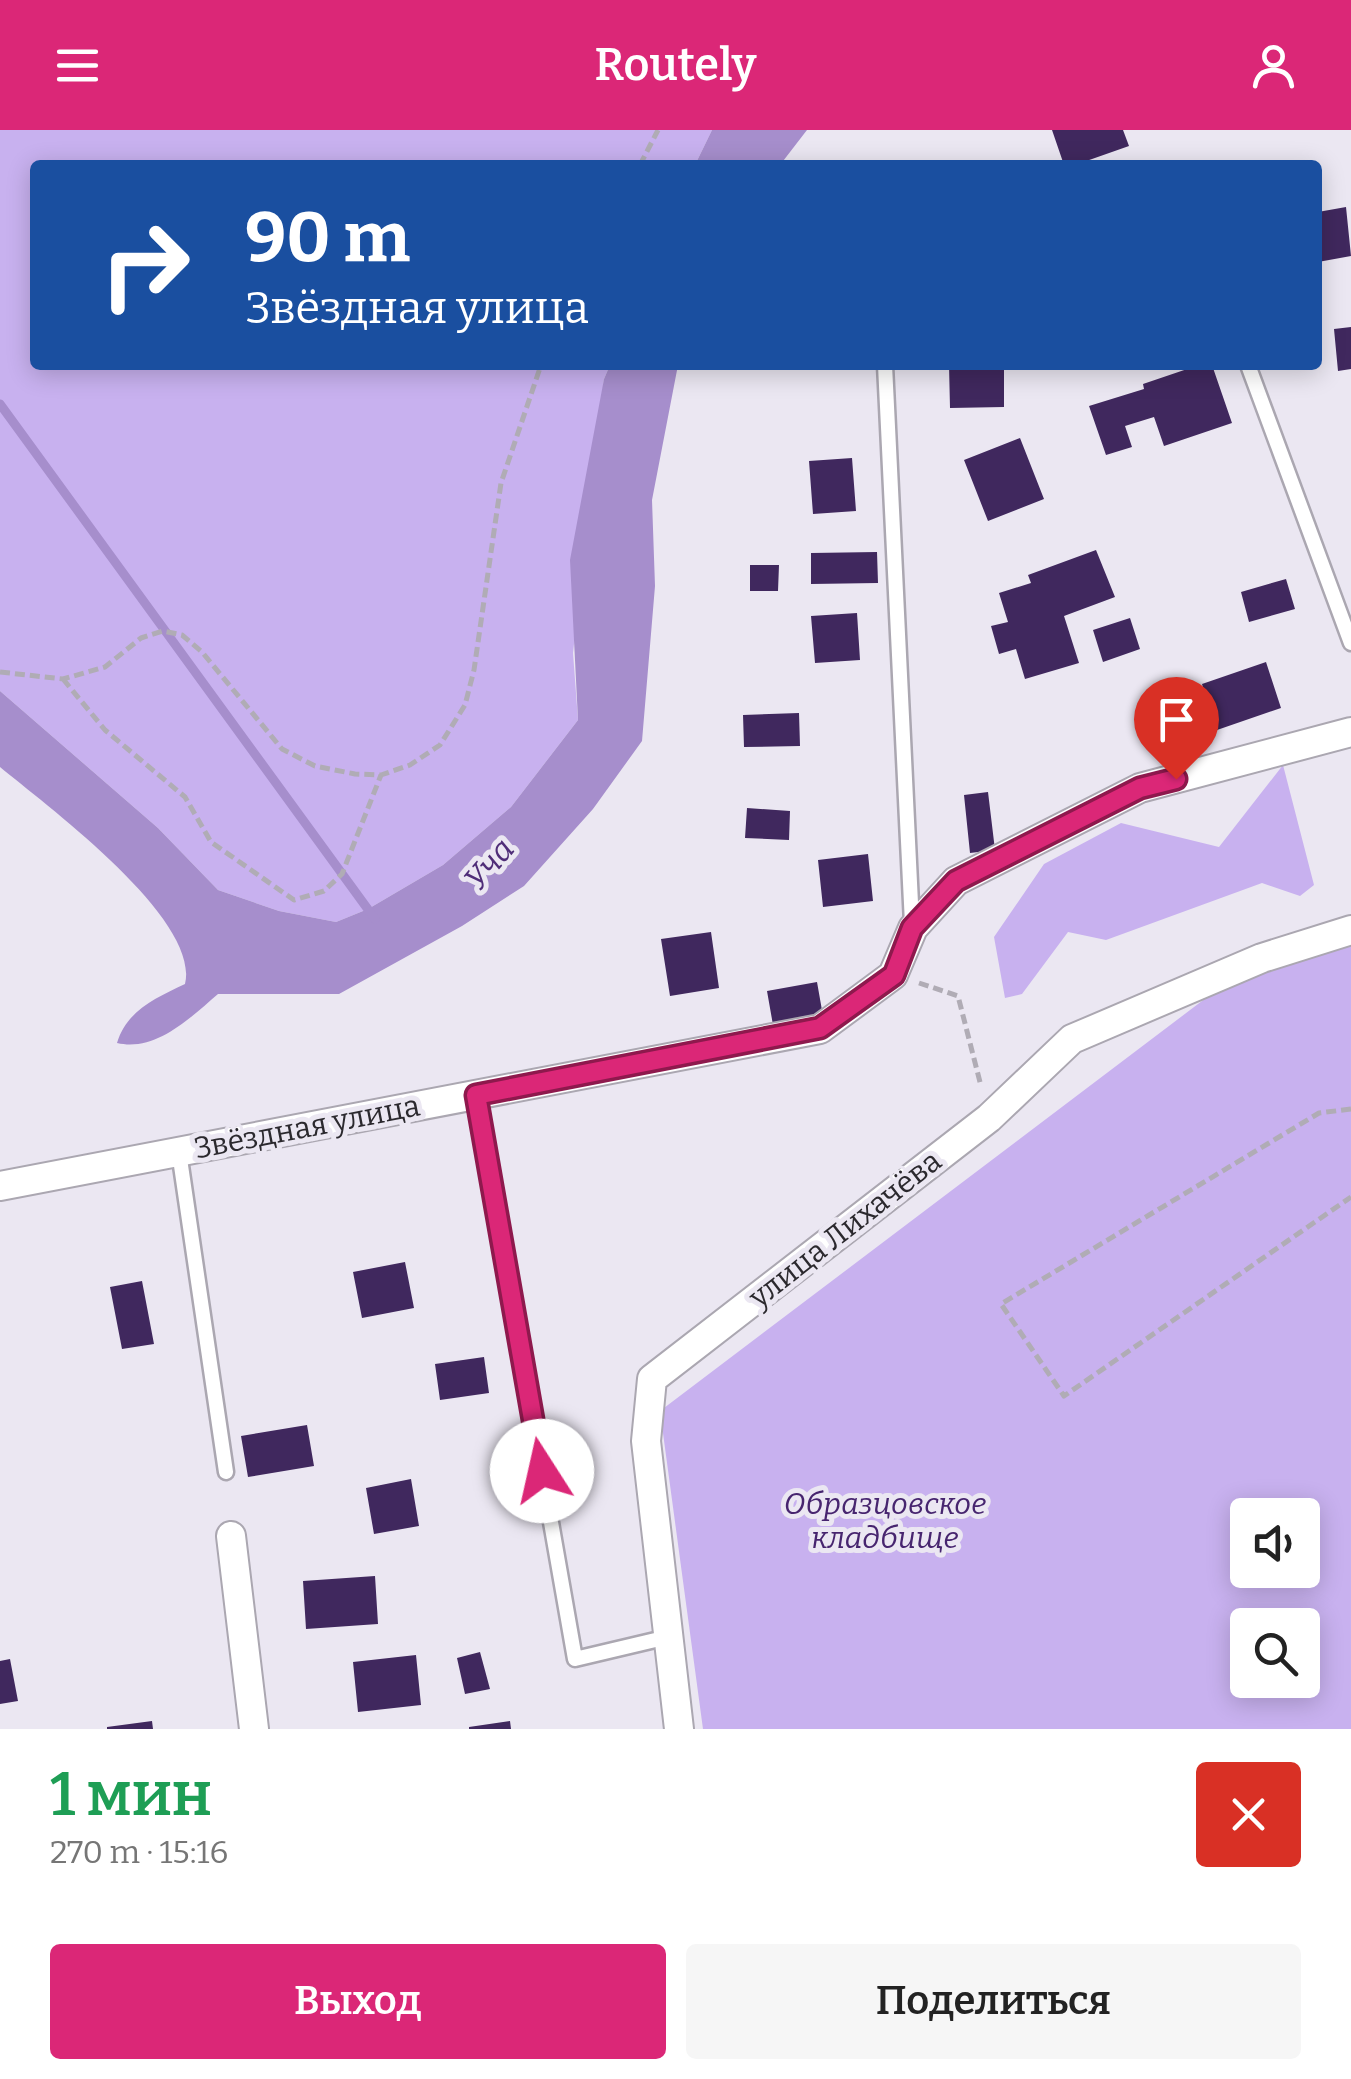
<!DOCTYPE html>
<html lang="ru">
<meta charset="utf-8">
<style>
body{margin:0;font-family:Bitter,serif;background:#f6f6f6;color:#222;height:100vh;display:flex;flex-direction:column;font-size:38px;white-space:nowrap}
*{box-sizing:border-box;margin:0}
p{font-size:32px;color:#767676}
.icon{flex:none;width:55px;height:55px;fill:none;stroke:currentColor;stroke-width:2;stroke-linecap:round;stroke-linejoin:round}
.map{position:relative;height:1599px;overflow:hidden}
.panel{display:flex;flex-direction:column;background:#fff;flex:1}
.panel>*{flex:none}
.top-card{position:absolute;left:30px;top:30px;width:1292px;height:210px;border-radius:10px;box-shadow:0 5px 25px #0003;background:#1a4fa0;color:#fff;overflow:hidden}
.tools{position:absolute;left:1230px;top:1368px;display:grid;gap:20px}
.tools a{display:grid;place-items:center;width:90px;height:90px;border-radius:10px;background:#fff;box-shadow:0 5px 25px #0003;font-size:50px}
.pin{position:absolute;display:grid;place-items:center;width:85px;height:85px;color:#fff;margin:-102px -42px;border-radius:50% 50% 50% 0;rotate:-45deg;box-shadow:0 0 10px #0007}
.pin .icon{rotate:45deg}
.me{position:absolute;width:110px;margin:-55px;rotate:350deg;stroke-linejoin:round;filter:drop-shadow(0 0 8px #0008)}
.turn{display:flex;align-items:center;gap:35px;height:210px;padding:0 50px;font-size:45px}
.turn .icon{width:130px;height:130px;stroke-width:2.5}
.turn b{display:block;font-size:70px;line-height:85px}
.round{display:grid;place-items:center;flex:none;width:105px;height:105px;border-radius:10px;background:#f6f6f6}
.headline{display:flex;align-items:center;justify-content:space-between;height:170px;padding:0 50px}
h1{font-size:60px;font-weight:600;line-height:75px;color:#1e9e55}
.button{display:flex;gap:20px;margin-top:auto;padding:20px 50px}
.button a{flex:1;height:115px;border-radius:10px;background:#db2777;color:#fff;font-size:40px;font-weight:600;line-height:115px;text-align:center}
.button a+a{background:#f6f6f6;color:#222}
header{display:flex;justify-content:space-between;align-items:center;height:130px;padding:0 50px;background:#db2777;color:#fff;font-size:45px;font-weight:600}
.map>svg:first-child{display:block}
.green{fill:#c8b1ef;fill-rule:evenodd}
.water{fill:#a68ecc}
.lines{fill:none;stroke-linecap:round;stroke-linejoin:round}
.stream{stroke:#a68ecc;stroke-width:9}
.building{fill:#40285e}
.lane-casing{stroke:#aba7b1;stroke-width:19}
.street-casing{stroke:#aba7b1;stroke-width:32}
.path{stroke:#b0acb5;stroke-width:5;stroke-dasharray:10 5;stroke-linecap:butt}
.lane{stroke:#fff;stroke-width:14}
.street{stroke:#fff;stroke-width:28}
.route-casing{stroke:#8e194d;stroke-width:25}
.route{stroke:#db2777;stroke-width:18}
.labels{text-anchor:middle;stroke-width:10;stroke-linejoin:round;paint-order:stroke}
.street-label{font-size:30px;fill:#2b292e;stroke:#ebe7f2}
.park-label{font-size:30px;font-style:italic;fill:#47256f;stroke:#ebe7f2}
.water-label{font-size:32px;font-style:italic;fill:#4f2d78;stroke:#ebe7f2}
</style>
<header><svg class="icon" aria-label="menu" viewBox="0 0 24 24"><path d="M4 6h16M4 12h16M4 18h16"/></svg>Routely<svg class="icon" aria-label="person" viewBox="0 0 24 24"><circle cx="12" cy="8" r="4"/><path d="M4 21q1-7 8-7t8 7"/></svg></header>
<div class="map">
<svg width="1351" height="1599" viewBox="0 0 1351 1599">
<rect width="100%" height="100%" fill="#ebe7f2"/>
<path class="green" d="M 0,0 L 712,0 L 695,35 L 35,35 L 35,235 L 610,235 L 604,249 L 573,523 L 578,590 L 511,677 L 443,735 L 368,779 L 336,792 L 279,781 L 218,760 L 158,698 L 0,561 Z
M 1283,635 L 1314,755 L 1300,766 L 1262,753 L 1106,810 L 1068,802 L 1022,864 L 1005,868 L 994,807 L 1044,734 L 1121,693 L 1219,717 Z
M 1351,804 L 1351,1599 L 703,1599 L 660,1281 L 1280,812 ZM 1248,1385 L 1302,1385 L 1302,1440 L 1248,1440 ZM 1248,1495 L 1302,1495 L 1302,1550 L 1248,1550 Z"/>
<path class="water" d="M 712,0 L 807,0 L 780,35 L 695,35 Z
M 610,235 L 678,235 L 652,370 L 655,456 L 642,611 L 593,679 L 524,756 L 462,796 L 339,864 L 218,864 C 190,888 156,922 117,913 C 127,880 156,868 185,854 C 201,789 47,676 0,637 L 0,561 L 158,698 L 218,760 L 279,781 L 336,792 L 368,779 L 443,735 L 511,677 L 578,590 L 570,430 L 604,249 Z"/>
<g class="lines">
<path class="stream" d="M 0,274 L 375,789"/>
</g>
<path class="building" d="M 1052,0 L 1123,0 L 1129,16 L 1075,35 L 1064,35 Z
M 1346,77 L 1351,126 L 1318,132 L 1318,82 Z
M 1351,197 L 1351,239 L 1338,241 L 1334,199 Z
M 949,235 L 1004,235 L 1004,277 L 950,278 Z
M 1199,235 L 1212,235 L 1232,293 L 1164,316 L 1154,287 L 1125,296 L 1132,317 L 1106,325 L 1089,276 L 1144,259 L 1143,254 Z
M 1020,308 L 1044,369 L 988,391 L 964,330 Z
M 852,328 L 856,381 L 813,384 L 809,331 Z
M 1096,420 L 1115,467 L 1064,486 L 1079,533 L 1025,549 L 1016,519 L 999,524 L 991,496 L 1008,492 L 999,463 L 1031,453 L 1028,445 Z
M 877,422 L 878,453 L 811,454 L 811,423 Z
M 750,435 L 779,435 L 778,461 L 750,461 Z
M 1286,449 L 1295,479 L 1249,492 L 1241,462 Z
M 857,483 L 860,530 L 815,533 L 811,486 Z
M 1130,488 L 1140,519 L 1103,532 L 1093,500 Z
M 1266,532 L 1281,578 L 1217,600 L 1202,554 Z
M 799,583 L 800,616 L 744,617 L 743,585 Z
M 988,662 L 995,720 L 970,723 L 964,665 Z
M 747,678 L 790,681 L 789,710 L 745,708 Z
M 868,724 L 873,771 L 823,777 L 818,730 Z
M 711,802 L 719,858 L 670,866 L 661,809 Z
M 817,852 L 823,886 L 773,895 L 767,861 Z
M 405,1132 L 414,1178 L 362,1188 L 353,1142 Z
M 142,1151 L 154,1214 L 122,1219 L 110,1157 Z
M 484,1227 L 489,1263 L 440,1270 L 435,1234 Z
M 307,1295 L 314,1336 L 248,1347 L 241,1306 Z
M 411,1349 L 419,1396 L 374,1404 L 366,1358 Z
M 375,1446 L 378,1494 L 306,1499 L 303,1451 Z
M 480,1522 L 490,1559 L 465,1564 L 457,1528 Z
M 416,1525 L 421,1575 L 358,1582 L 353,1532 Z
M 10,1529 L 18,1571 L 0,1574 L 0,1531 Z
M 152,1591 L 153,1599 L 107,1599 L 107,1597 Z
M 510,1591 L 511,1599 L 469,1599 L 469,1597 Z"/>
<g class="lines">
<defs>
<path id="lane" d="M 885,235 L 912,794
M 1248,235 L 1351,513
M 476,965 L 575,1529 L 668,1507
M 179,1022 L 226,1342"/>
<path id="street" d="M 0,1056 L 820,899 L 893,845 L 913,798 L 956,751 L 1140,658 L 1351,602
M 231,1406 L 254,1599
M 679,1599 L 646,1311 L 652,1249 L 989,988 L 1072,909 L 1262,828 L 1351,800"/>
</defs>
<use href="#lane" class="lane-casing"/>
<use href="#street" class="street-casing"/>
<path class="path" d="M 640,35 L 658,0
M 0,542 L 63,549 L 105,537 L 141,508 L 163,501 L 182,505 L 202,522 L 282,619 L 315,636 L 355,644 L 381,645 L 410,635 L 440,615 L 465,575 L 474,540 L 501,353 L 541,235
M 63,549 L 105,600 L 185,667 L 211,712 L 294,770 L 324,761 L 342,744 L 381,645
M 919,853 L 958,866 L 981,956
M 1351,979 L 1319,983 L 1001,1174 L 1064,1266 L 1351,1067"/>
<use href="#lane" class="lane"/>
<use href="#street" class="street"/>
</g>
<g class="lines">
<defs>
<path id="route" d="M 542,1341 L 476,965 L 820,898 L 894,845 L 912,798 L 956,751 L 1140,658 L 1176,649"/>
</defs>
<use href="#route" class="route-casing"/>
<use href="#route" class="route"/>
</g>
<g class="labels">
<g class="street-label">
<text transform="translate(307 997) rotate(-11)" y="10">Звёздная улица</text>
<text transform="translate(845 1099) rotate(-38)" y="10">улица Лихачёва</text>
</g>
<g class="park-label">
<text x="885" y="1384">Образцовское<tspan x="885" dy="34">кладбище</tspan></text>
</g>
<g class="water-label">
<text transform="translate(489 734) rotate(-49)" y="11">Уча</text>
</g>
</g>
</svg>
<div class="tools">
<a><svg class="icon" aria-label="sound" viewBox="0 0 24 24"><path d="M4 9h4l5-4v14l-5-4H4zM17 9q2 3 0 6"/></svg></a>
<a><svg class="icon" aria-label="search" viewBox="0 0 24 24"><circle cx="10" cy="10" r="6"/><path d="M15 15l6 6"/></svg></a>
</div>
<div class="pin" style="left:1176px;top:649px;background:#d93025"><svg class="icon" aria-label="arrive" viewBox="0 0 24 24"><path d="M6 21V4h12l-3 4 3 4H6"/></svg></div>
<svg class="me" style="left:542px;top:1341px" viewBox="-20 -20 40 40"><circle r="19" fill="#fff"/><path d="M0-13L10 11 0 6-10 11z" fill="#db2777"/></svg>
<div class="top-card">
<div class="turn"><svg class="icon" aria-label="right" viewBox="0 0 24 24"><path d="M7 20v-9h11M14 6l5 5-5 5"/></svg><div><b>90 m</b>Звёздная улица</div></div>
</div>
</div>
<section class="panel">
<div class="headline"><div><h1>1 мин</h1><p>270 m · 15:16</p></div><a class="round" style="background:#d93025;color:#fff"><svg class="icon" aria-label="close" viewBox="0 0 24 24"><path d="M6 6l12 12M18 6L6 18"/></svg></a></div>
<div class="button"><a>Выход</a><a>Поделиться</a></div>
</section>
